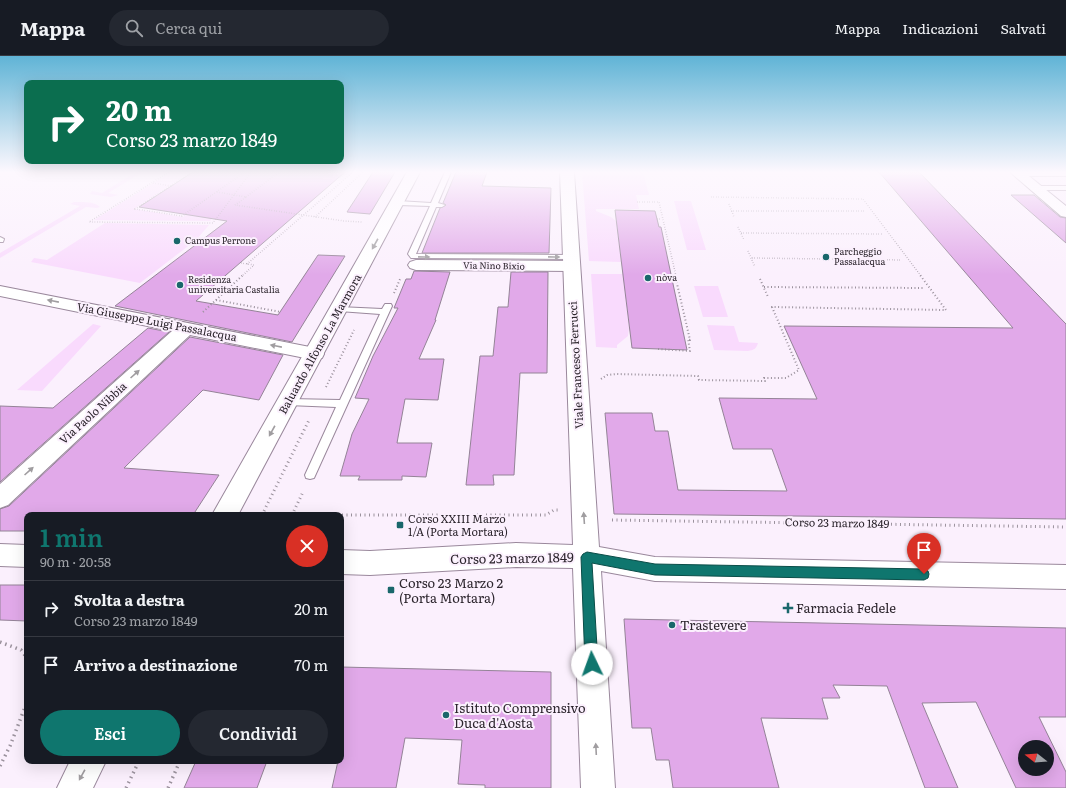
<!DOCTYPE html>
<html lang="it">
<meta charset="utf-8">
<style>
body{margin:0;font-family:Literata,serif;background:#242831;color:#f1f3f6;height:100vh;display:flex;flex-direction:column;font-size:15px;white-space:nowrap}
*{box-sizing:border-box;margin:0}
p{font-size:13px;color:#9ea1a6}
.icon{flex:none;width:22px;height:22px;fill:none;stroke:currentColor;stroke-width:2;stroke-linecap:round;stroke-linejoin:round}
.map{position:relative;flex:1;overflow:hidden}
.drawer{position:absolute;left:24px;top:456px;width:320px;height:252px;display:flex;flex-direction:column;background:#171b24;border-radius:8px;box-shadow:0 4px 16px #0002}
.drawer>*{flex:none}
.banner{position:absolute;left:24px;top:24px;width:320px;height:84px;border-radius:8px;box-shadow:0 4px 16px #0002;background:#0b6e4f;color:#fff;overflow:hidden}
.needle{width:26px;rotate:287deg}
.fabs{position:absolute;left:1018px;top:684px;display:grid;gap:8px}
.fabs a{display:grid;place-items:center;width:36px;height:36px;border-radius:50%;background:#171b24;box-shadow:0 4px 16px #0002;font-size:20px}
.pin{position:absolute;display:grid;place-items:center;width:34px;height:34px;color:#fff;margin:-41px -17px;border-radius:50% 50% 50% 0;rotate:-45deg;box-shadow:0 0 4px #0007}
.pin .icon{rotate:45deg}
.me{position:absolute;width:44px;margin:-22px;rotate:357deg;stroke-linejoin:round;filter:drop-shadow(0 0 3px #0008)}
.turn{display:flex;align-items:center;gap:14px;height:84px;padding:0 16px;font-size:18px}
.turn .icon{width:52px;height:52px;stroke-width:2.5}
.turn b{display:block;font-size:28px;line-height:34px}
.round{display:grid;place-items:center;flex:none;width:42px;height:42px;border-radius:21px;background:#242831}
.headline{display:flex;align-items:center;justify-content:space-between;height:68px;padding:0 16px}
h1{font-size:24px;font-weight:600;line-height:30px;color:#0f766e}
.button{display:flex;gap:8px;margin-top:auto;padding:8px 16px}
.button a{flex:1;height:46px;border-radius:24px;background:#0f766e;color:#fff;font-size:16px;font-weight:600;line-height:46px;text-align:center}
.button a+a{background:#242831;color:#f1f3f6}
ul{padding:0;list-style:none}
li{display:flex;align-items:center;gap:12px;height:56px;padding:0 16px;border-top:1px solid #363941}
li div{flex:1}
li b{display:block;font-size:15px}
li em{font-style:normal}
header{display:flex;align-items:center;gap:24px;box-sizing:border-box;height:56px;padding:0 20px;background:#171b24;border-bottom:1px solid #363941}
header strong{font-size:19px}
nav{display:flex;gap:22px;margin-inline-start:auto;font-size:14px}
.search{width:280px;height:36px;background:#242831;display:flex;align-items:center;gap:10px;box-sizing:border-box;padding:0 14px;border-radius:22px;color:#9ea1a6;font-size:15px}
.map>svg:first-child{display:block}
.green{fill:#f9dafd}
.building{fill:#e1a9e9;stroke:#948397;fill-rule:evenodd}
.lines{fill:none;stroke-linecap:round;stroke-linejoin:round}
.service-casing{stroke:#9a889c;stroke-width:2}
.minor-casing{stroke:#9a889c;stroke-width:2}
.tertiary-casing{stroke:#9a889c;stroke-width:2}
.path-far3{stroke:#9b929d;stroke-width:1.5;stroke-dasharray:0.5 2;stroke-linecap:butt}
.path-far2{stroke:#9b929d;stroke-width:2;stroke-dasharray:1 2.5;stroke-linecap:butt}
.path-far1{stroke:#9b929d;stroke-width:3;stroke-dasharray:1 3.5;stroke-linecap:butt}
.path{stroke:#9b929d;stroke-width:3.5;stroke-dasharray:1.5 4;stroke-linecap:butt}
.service{fill:#fff;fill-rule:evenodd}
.minor{fill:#fff;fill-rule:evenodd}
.tertiary{fill:#fff;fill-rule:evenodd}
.path-bridge{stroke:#9b929d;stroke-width:1.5;stroke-dasharray:0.5 2;stroke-linecap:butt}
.oneway{fill:#a09da0}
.route{fill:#0f766e;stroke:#0a4d48}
.poi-dot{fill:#19676b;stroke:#fbf0fd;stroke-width:1.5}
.labels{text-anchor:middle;stroke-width:4;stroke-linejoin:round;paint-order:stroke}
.far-poi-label{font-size:9px;fill:#2c252d;stroke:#fbf0fd;text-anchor:start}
.far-street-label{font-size:9px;fill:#2c252d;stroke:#fbf0fd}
.street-label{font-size:11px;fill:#2c252d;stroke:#fbf0fd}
.poi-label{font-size:11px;fill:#2c252d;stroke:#fbf0fd;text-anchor:start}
.near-street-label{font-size:13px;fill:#2c252d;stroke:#fbf0fd}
.near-poi-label{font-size:13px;fill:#2c252d;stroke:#fbf0fd;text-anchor:start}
</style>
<header>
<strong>Mappa</strong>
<div class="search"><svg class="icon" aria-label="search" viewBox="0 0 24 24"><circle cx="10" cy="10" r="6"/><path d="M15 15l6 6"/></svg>Cerca qui</div>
<nav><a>Mappa</a><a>Indicazioni</a><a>Salvati</a></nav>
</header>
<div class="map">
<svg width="1066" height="732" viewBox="0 0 1066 732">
<rect width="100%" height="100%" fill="#fbf0fd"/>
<path class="green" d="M 136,116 L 143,116 L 108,137 L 118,139 L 111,141 L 90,138 L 92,135 L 102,137 Z
M 171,116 L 191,116 L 134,153 L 183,161 L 216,138 L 230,140 L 210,165 L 94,164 Z
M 582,116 L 643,116 L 649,139 L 636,139 L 639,153 L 596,153 L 596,155 L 611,161 L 616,165 L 621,206 L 589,205 Z
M 674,145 L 691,145 L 706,194 L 687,194 Z
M 74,146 C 82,146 94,145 100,151 L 97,152 L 86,151 L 0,202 L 0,197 L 80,150 L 70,148 Z
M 105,167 L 209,169 L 196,184 L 140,227 L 31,206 L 34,202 L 47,204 Z
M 591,218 L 623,218 L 629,272 L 628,280 L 617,289 L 617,292 L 596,291 Z
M 694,230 L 718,230 L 728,261 L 703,261 Z
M 93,268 L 101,270 L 42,335 L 17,334 Z
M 707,269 L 734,270 L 739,286 L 758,287 C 756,293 754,294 748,295 L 714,294 Z"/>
<path class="building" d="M 193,116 L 345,116 L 196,245 L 278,259 L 318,199 L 345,200 L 292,286 L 115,250 L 227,165 L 139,151 Z
M 373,116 L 395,116 L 370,158 L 347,156 Z
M 456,116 L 487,116 L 482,130 L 551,132 L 549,197 L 422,197 L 440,152 L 446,149 L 443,147 Z
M 879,116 L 919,116 L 1066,268 L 1066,463 L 614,458 L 605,357 L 652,357 L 655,375 L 668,375 L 678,434 L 787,435 L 772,393 L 733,393 L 719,342 L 817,343 L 784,270 L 1013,272 Z
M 1011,139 L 1034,139 L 1060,161 L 1066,162 L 1066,187 Z
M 615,154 L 655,155 L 659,171 L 661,171 L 687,294 L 632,292 Z
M 414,215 L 450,216 L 435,264 L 436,264 L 419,303 L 444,303 L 438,344 L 405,343 L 397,387 L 432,387 L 426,421 L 402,420 L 402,424 L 358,424 L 360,420 L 340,420 L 352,378 L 369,343 L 355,342 L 373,300 L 398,252 L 394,252 L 406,223 L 411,223 Z
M 511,216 L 548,216 L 547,317 L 520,317 L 514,419 L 493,419 L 494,429 L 466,429 L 480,300 L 493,300 L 498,251 L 508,251 Z
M 148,272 L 169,276 L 0,426 L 0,350 L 53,352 Z
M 190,281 L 283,299 L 259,344 L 203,334 L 124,412 L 219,419 L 193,459 L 27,459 L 27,475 L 0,475 L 0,453 L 9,450 Z
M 0,529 L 27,529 L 27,565 L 0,564 Z
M 624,563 L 1066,572 L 1066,661 L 1039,661 L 1066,716 L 1066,732 L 1016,732 L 976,646 L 922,647 L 958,732 L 925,732 L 887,630 L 833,629 L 840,642 L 822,642 L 828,663 L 761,662 L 779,732 L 673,732 L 669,704 L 656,704 L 651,672 L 632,672 ZM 1025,691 L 1047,691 L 1047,713 L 1025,713 Z
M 341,611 L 551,616 L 551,732 L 485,732 L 485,729 L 458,728 L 462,684 L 405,682 L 396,732 L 332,732 L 338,705 L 341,705 Z
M 196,705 L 267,705 L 257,732 L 184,732 Z"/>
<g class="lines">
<defs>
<path id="service" d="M 445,116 L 451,116 L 438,147 L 445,149 L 442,151 L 436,151 L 416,198 L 571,199 L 575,201 L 571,203 L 411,202 L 408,198 L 430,150 L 398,149 L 395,147 L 398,145 L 431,147 Z
M 1066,116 L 1066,120 L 1018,120 L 1015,118 L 1017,116 Z
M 1066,130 L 1066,134 L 1035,134 L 1032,132 L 1035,130 Z
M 0,181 L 4,183 L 3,186 L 0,186 Z
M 385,248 L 391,248 L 392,250 L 314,422 L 310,423 L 306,422 L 305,419 L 336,351 L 288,349 L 283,346 L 288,343 L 340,344 L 380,258 L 339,255 L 335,253 L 339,251 L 382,253 Z"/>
<path id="minor" d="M 1010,116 L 1024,116 L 1066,150 L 1066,161 L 1061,160 Z
M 416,204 L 572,205 L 578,207 L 580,210 L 578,213 L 572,215 L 416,214 L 410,212 L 408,209 L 410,206 Z
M 0,230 L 315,292 L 322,294 L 324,298 L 322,302 L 315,304 L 190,279 L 8,449 L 0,452 L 0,428 L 172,275 L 0,240 Z
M 0,488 L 27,489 L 27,511 L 0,510 Z"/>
<path id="tertiary" d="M 407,116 L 420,116 L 238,459 L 212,459 Z
M 560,116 L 574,116 L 599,491 L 655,501 L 1066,509 L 1066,533 L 655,525 L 601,515 L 615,732 L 581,732 L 573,512 L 516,511 L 370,519 L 341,518 L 341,494 L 370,495 L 516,487 L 573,489 Z
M 70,705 L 106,705 L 93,732 L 57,732 Z"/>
</defs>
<use href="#service" class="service-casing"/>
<use href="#minor" class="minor-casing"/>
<use href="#tertiary" class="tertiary-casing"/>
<path class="path-far3" d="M 169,116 L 89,166 L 213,167 L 251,116
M 192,116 L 135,153 L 182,160 L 245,116
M 153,127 L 171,130
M 217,136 L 246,141 L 235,149 L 344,165 L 362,166
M 246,141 L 279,116
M 711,141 L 863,143 L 921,220
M 637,146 L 659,146 L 676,220
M 729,148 L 734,161
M 731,155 L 865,155
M 315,161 L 363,116
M 657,163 L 662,163
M 738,171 L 744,184
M 741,177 L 883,178
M 748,195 L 755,211
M 752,202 L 902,204
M 241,207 L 254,209 L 242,220
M 247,208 L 353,116"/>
<path class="path-far2" d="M 760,223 L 768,241
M 764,231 L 924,232
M 394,237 L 401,221
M 216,244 L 281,256
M 203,256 L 243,219
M 658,293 L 690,295 L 688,283 L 690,284 L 675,219
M 601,323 L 607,319 L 616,318 L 698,320 L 699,324 L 765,325 L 764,322 L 786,322 L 799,314 L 772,251 L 946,254 L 920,219
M 326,331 L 354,274"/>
<path class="path-far1" d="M 261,459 L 546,459 L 554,454 L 558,454
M 262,459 L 309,364
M 292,459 L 303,436
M 612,464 L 1066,471"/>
<path class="path" d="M 0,586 L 21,594 L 27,602
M 0,710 L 10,690 L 27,646
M 126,732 L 139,705
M 168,732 L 180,705"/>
<use href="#service" class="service"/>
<use href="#minor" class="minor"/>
<use href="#tertiary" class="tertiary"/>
<path class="path-bridge" d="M 171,130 L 173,130"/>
</g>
<defs><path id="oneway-solid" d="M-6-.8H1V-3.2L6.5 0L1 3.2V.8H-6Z"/></defs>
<g class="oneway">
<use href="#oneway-solid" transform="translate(375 188) rotate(119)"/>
<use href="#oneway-solid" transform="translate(424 201) rotate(1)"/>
<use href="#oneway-solid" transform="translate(554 201) rotate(1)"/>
<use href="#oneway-solid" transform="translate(53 245) rotate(-169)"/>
<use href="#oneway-solid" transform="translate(276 290) rotate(-169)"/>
<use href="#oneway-solid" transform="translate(135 318) rotate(-42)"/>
<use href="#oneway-solid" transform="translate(272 375) rotate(119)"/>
<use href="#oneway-solid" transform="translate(29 415) rotate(-42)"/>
<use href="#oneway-solid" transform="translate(584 462) rotate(-94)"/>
<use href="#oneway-solid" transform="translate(596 693) rotate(-93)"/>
<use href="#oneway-solid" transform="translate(82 719) rotate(119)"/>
</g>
<linearGradient id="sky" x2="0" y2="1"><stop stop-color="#60b4d6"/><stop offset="0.53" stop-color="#fdf8fe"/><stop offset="1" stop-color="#fdf8fe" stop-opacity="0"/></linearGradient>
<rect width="1066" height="219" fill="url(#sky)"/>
<path class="route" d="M 587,496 L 655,508 L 924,513 L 928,515 L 929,518 L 928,522 L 924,524 L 655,519 L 592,507 L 598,608 L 596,612 L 592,614 L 587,612 L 585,608 L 581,501 L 583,498 Z"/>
<g class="poi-dot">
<circle cx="177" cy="185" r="4"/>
<circle cx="826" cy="201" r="4"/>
<circle cx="648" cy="222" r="4"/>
<circle cx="180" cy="229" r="4"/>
<rect x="396" y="465" width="8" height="8" rx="2"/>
<rect x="387" y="530" width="8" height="8" rx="2"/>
<path d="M786 546h4v4h4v4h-4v4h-4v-4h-4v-4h4z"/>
<circle cx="672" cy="569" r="4"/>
<circle cx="446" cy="659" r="4"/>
</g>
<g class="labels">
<g class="far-poi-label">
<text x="185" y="188">Campus Perrone</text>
<text x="834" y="199">Parcheggio<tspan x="834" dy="10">Passalacqua</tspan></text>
<text x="656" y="225">nòva</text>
<text x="188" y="227">Residenza<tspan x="188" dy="10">universitaria Castalia</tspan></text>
</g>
<g class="far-street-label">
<text transform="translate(494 210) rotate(1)" y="3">Via Nino Bixio</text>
</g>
<g class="street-label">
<text transform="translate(157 266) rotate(11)" y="4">Via Giuseppe Luigi Passalacqua</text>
<text transform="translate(320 288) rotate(-61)" y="4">Baluardo Alfonso La Marmora</text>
<text transform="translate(576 309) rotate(-93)" y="4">Viale Francesco Ferrucci</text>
<text transform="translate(93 357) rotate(-42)" y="4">Via Paolo Nibbia</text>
<text transform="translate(837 467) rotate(1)" y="4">Corso 23 marzo 1849</text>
</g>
<g class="poi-label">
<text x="408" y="467">Corso XXIII Marzo<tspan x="408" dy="13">1/A (Porta Mortara)</tspan></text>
</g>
<g class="near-street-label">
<text transform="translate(512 502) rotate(-1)" y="5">Corso 23 marzo 1849</text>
</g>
<g class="near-poi-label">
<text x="399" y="532">Corso 23 Marzo 2<tspan x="399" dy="15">(Porta Mortara)</tspan></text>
<text x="796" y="557">Farmacia Fedele</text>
<text x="680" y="574">Trastevere</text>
<text x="454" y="657">Istituto Comprensivo<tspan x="454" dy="15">Duca d'Aosta</tspan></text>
</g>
</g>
</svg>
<div class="fabs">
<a><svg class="needle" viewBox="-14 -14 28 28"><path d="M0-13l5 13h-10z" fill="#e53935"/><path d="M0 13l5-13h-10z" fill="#9ea1a6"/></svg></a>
</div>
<div class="pin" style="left:924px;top:518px;background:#d93025"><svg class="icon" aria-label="arrive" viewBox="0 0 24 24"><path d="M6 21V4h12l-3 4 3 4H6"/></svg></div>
<svg class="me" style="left:592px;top:608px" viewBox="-20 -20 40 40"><circle r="19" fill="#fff"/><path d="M0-13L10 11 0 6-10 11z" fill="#0f766e"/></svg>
<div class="banner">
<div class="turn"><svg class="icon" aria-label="right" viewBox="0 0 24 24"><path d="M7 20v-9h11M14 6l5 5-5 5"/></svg><div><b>20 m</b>Corso 23 marzo 1849</div></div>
</div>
<section class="drawer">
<div class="headline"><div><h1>1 min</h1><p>90 m · 20:58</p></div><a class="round" style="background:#d93025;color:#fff"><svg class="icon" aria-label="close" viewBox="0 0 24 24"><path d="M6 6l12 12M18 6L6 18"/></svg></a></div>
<ul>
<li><svg class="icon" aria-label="right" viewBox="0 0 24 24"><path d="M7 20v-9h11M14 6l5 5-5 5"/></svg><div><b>Svolta a destra</b><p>Corso 23 marzo 1849</p></div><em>20 m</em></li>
<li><svg class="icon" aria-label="arrive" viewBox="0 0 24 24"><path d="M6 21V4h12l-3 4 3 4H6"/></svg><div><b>Arrivo a destinazione</b></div><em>70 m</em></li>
</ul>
<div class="button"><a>Esci</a><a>Condividi</a></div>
</section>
</div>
